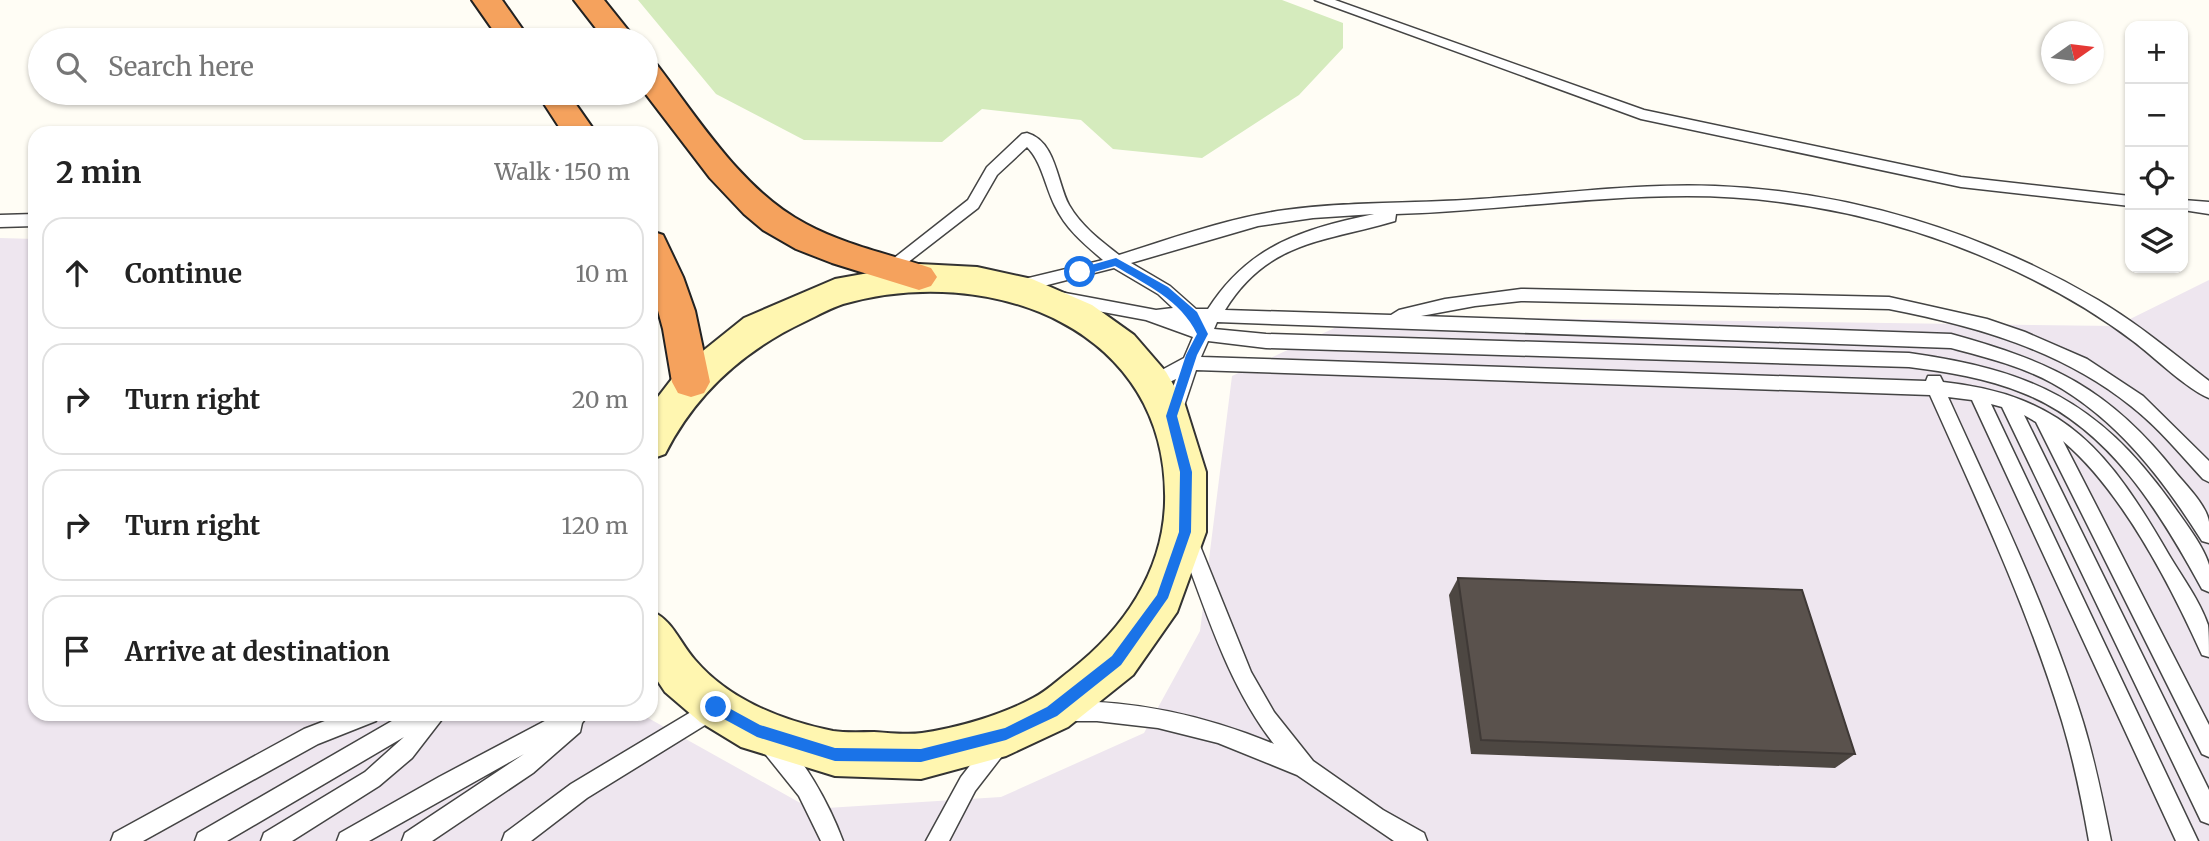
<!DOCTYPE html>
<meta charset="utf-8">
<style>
body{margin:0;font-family:Merriweather,serif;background:#f2f2f2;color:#222}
.controls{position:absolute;right:21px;top:21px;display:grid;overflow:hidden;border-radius:14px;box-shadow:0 2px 5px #0004}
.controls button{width:63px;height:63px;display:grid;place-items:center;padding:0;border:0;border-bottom:2px solid #e0e0e0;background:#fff;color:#222;font:35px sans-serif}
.compass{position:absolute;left:2041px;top:21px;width:63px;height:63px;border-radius:50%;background:#fff;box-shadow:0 2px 5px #0004;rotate:76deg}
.stop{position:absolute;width:21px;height:21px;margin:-16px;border:5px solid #1a73e8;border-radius:50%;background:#fff}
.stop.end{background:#1a73e8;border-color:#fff;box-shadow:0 2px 7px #0008}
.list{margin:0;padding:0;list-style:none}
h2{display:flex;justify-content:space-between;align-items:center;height:91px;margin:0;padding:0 28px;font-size:30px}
h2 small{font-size:23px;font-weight:400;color:#767676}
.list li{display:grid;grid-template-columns:46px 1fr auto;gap:21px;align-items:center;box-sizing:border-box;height:112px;margin:0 14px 14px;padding:0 14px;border:2px solid #e0e0e0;border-radius:21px}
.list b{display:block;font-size:26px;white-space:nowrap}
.list em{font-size:23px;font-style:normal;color:#767676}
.icon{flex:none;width:38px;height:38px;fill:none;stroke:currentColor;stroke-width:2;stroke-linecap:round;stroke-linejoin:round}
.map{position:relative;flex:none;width:2209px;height:841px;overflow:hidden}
.search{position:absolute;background:#fff;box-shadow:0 2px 5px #0004;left:28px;top:28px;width:630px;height:77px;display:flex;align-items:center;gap:18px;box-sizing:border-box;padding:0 24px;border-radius:38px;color:#767676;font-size:26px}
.panel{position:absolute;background:#fff;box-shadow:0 2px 5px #0004;left:28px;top:126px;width:630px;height:595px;border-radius:21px}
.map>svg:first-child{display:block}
</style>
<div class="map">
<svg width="2209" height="841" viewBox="0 0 2209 841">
<rect width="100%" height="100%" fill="#fffdf5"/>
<!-- industrial -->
<path fill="#eee6ef" d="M0,238l35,1v475h606l170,95 190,-12 143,-64 56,-102 32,-255 128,-60 756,10 93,-46v561h-2209z"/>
<!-- green -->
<path fill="#d5ebbd" d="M638,0h644l61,23v25l-44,47 -97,63 -89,-9 -32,-29 -99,-11 -40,33 -138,-2 -88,-46z"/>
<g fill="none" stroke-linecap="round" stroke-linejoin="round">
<!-- lane casing -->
<g stroke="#444" stroke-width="3">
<path id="lane" d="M1315,0h20l309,110 317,67 169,19v10l-169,-19 -320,-68z
M1027,133c29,8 30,50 42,72 12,21 31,35 50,50 54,-17 109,-37 166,-45 65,-9 130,-6 195,-11 78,-5 157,-16 235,-13 134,5 267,46 383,114 39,23 75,53 111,81v17c-20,-7 -57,-43 -76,-57 -41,-31 -86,-56 -133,-77 -97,-44 -206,-68 -313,-68 -97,0 -194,15 -291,18l-1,7c-70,21 -127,19 -170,89l166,5 8,-5 46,-11 76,-10 368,8 98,22 38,13 62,27 56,37 66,65v21l-6,-3c-23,-25 -45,-52 -72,-73 -70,-56 -155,-80 -242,-97l-368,-8 -46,5 -54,10 530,18c101,28 158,54 225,139 10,12 31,33 33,49 0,6 0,14 0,21l-7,-2c-39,-62 -85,-122 -150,-158 -31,-17 -67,-26 -101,-35l-734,-26 -3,7 52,5 643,19c121,17 188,47 261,148 11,16 34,45 39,64 0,7 0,19 0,27l-7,-3c-42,-77 -93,-162 -179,-196 -37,-15 -75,-21 -114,-26l-643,-19 -58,-7 -7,16 725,24 2,-5h12l3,6c123,13 167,71 226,173 13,22 31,46 39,70 1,9 1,22 1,32l-7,-2c-32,-71 -80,-164 -139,-214l146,284v32l-7,-3 -166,-332 -12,-7 185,375v34l-8,-3 -199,-414 -11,-3 207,437h-22l-204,-441 -24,-3c48,106 100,212 135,325 12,39 20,79 28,119h-22c-7,-40 -15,-80 -27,-120 -34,-112 -84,-219 -132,-326l-734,-25 -15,45 -3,5h-12l-3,-5 13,-36 -23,11 -6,-2 -3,-5 3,-5 37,-20 9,-21 -47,-17 -86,-16 -8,-6 8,-6 96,18 17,-2 -15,-14 -44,-26 -98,25 -8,-6 8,-6 87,-21c-19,-16 -37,-31 -48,-54 -10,-20 -13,-44 -28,-59l-30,28 -19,33 -89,69 -6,2 -8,-6 93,-73 19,-33 35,-33zM1374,214c-71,15 -125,31 -166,95h-12l-26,-23 -39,-23 127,-37 55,-8z
M2183,200l26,2v12l-26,-4z
M35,214v12l-35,1v-12z
M1187,529l7,2 57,141 23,40 39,49 70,49 41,23 3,8h-33l-97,-66 -79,-32 -60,-15 -61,-7h-31l-7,-3 -3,-7 3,-7 7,-3c73,0 140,15 208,43 -47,-60 -69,-137 -96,-207l2,-6z
M716,697l7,3 3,7 -3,7 -136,84 -56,43h-29l3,-8 66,-49z
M343,714h36l-3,7 -58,23 -175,97h-32l3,-8 190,-104z
M404,714h42l-34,44 -33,28 -87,55h-31l3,-8 101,-61 39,-35 -177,104h-32l3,-8z
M558,714h31l-7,9 -2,9 -47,41 -101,68h-30l3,-8 119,-79 -155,87h-32l3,-8 99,-56z
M769,733c31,12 63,78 74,108h-22l-22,-45 -37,-46 -3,-7 3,-7z
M999,734l7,3 3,7 -3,7 -31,40 -26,50h-23l35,-64 31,-40z"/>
</g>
<!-- secondary casing -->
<g stroke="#333" stroke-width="4">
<path id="secondary" d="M919,264l58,3 55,12 60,26 42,30 32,37 19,33 21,67v60l-29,80 -44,63 -65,52 -62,29 -85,23 -86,-3 -94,-29 -41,-25 -35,-30 -14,-21v-60c22,9 28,31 44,49 34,40 88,61 138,71 13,2 28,1 41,1 16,1 33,3 48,1 35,-5 80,-18 111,-35 14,-7 26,-19 38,-28 53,-41 92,-99 94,-167 5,-175 -175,-241 -322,-199 -12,4 -25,11 -37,17 -62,29 -110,72 -141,133l-14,5v-53l27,-35 66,-53 91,-39z"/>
</g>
<!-- highway casing -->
<g stroke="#222" stroke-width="4">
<path id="highway" d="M472,0h30l28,40h-30z
M574,0h30l32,40h-31z
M646,62l11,3c43,56 85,125 149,159 39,21 83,30 125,44l6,9 -6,9 -12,4 -87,-27 -36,-14 -33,-19 -19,-16 -34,-36 -65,-85z
M537,93h31l28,40h-33z
M651,231l12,4 20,42 12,34 15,71 -6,11 -13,4 -13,-4 -6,-11 -9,-53 -12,-44z"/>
</g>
<!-- lane -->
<use href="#lane" fill="#fff" fill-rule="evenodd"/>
<!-- secondary -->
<use href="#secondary" fill="#fff6b0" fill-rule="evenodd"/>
<!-- highway -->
<use href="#highway" fill="#f5a25d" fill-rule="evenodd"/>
</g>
<!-- wall -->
<path fill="#4d4742" d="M1458,578l397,176 -20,14 -364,-14 -22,-159z"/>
<!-- building -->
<path fill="#5a524d" stroke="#3f3936" stroke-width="2" d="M1458,578l344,12 53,164 -374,-14z"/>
<!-- route -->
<path fill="#1a73e8" d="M1116,258l52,29 29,25 11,22 -11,21 -20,61 15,56 -1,60 -23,66 -47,67 -64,51 -51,24 -85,22 -86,-1 -78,-24 -46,-25 -2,-5 7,-6 44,24 75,23 86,1 84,-21 42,-21 65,-51 45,-61 22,-63 1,-60 -14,-56 20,-61 11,-21c-16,-34 -52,-50 -82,-68l-35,10 -5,-4 2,-3z"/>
</svg>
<div class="controls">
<button>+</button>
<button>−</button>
<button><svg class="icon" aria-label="locate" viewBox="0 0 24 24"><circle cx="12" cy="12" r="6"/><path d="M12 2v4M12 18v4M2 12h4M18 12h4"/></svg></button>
<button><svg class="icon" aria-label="layers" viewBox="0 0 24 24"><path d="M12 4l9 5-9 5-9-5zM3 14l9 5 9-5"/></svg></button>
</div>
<svg class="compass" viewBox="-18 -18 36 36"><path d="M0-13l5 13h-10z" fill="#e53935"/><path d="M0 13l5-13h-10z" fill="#767676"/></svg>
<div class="stop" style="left:1080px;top:272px"></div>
<div class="stop end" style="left:716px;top:707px"></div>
<div class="search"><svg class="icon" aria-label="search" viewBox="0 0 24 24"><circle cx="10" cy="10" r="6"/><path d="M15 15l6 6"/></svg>Search here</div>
<section class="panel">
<h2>2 min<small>Walk · 150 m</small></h2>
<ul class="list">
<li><svg class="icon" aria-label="ahead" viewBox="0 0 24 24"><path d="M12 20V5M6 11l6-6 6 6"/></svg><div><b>Continue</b></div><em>10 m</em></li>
<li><svg class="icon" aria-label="right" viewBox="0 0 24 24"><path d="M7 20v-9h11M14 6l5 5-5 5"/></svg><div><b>Turn right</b></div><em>20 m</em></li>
<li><svg class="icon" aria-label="right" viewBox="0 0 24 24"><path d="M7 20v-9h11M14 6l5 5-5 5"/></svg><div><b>Turn right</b></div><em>120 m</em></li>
<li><svg class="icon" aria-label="arrive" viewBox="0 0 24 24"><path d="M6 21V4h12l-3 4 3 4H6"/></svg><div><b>Arrive at destination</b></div></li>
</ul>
</section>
</div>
